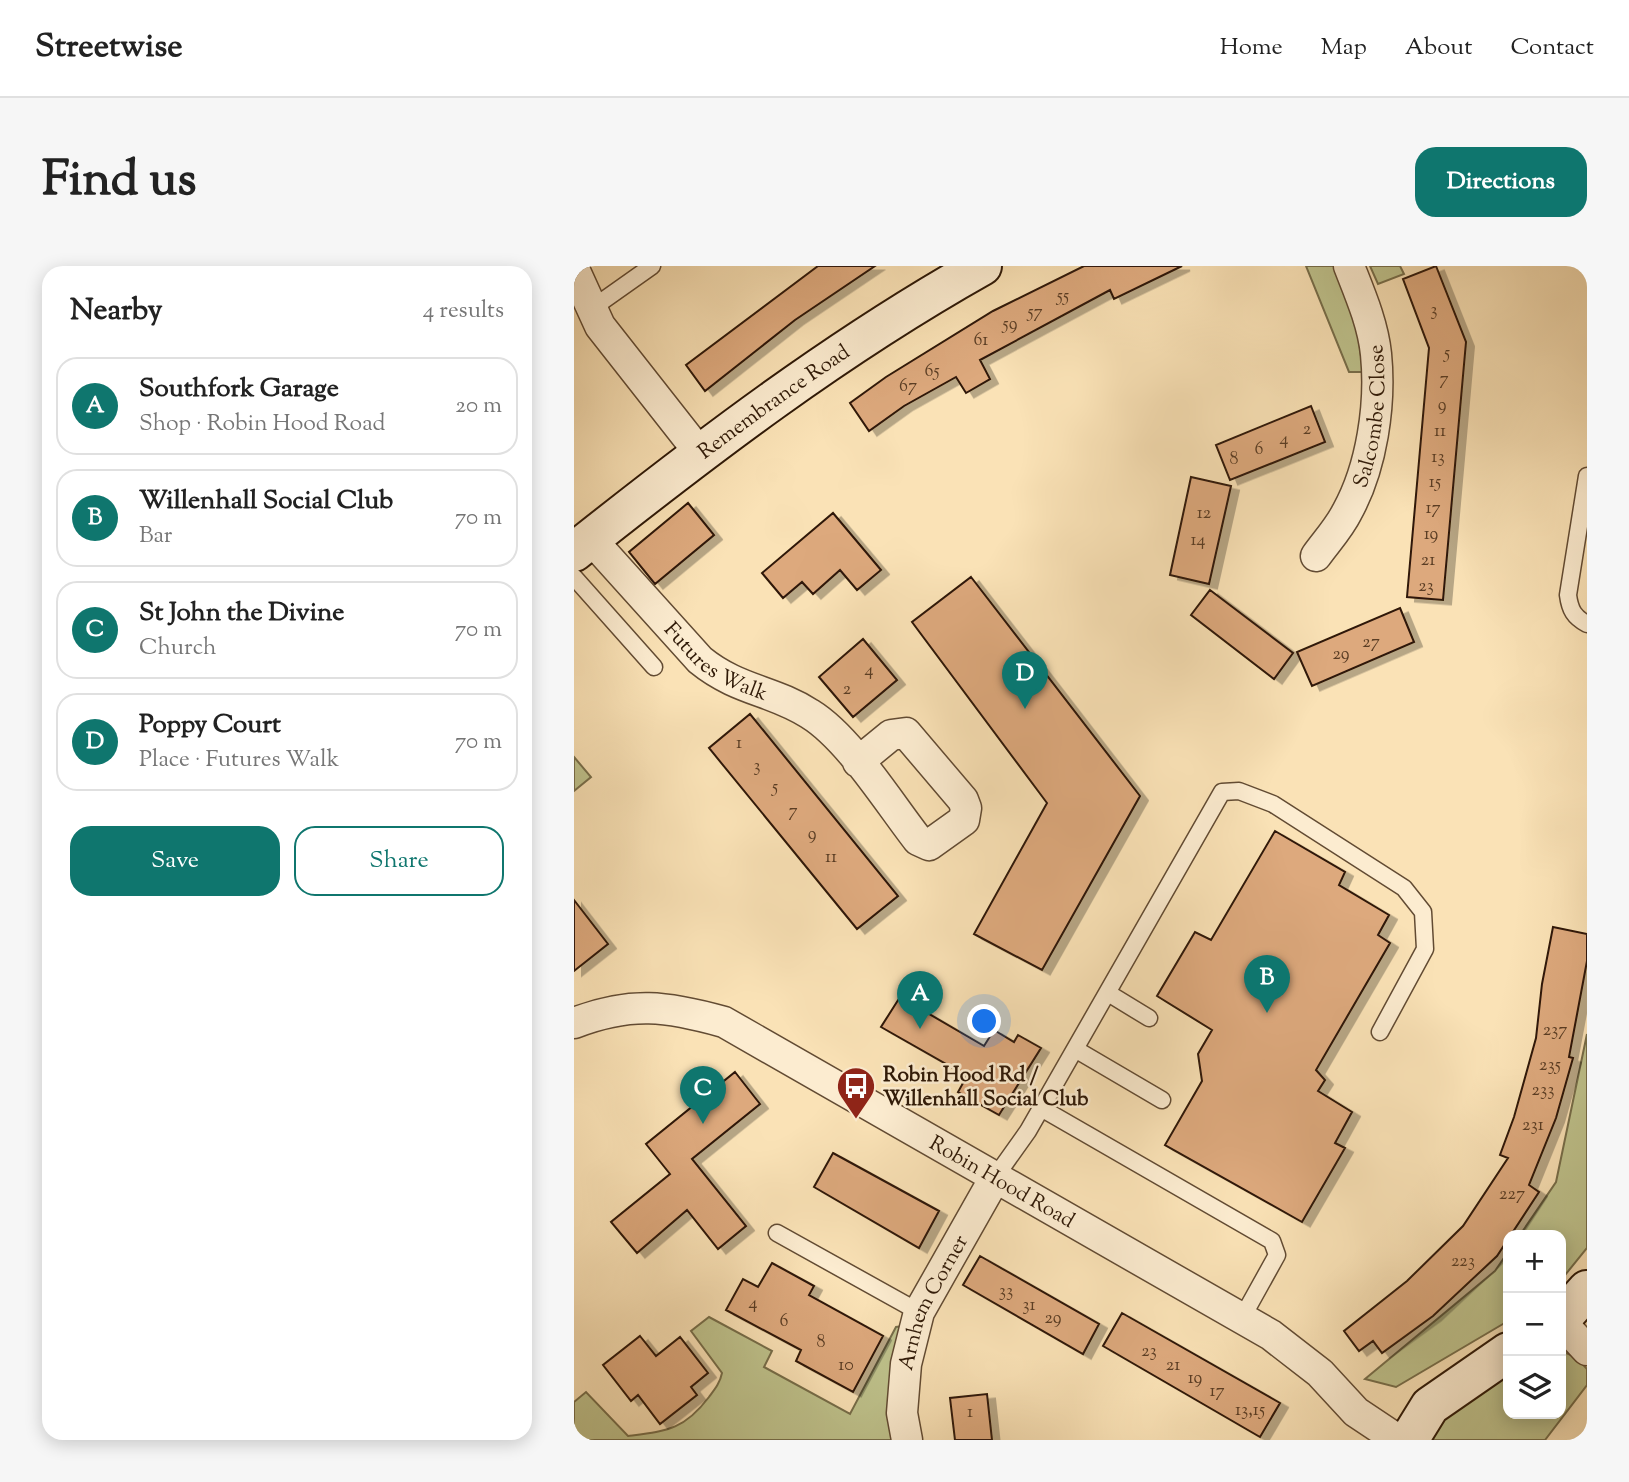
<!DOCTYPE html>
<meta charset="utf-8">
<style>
body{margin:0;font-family:"Sorts Mill Goudy",serif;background:#f6f6f6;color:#222}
.controls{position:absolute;right:21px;bottom:21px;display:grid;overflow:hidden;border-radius:14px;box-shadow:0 4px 18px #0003}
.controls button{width:63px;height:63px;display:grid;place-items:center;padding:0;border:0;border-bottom:2px solid #e0e0e0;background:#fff;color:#222;font:35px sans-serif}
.you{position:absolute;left:411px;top:756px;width:24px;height:24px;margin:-18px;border:5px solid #fff;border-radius:50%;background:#1a73e8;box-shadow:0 0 0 10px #1a73e833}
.badge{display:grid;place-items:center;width:46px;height:46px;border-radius:50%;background:#0f766e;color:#fff;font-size:23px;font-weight:700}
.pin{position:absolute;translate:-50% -58px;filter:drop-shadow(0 2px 4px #0008)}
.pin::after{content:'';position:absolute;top:37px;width:24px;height:21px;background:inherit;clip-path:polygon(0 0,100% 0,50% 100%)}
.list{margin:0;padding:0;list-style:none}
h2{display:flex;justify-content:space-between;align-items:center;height:91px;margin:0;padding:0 28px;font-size:30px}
h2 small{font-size:23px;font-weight:400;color:#767676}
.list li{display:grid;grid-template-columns:46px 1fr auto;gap:21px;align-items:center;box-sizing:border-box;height:98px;margin:0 14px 14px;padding:0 14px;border:2px solid #e0e0e0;border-radius:21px}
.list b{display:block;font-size:26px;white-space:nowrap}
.list p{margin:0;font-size:23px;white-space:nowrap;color:#767676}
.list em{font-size:23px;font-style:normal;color:#767676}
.actions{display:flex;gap:14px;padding:21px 28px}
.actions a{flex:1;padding:16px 0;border:2px solid #0f766e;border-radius:21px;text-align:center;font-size:24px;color:#0f766e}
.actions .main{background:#0f766e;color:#fff}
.icon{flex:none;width:38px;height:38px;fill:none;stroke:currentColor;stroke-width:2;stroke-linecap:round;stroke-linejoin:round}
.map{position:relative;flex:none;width:1013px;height:1174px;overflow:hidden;border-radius:21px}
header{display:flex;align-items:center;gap:42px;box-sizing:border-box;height:98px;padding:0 35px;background:#fff;border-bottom:2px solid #e0e0e0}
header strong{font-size:33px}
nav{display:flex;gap:38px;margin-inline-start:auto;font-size:24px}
.intro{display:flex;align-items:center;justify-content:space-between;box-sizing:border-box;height:168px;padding:0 42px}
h1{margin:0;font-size:49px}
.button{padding:18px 32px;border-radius:21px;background:#0f766e;color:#fff;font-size:24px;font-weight:700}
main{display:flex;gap:42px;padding:0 42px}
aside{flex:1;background:#fff;border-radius:21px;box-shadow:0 4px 18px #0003}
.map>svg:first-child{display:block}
</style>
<header>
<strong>Streetwise</strong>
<nav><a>Home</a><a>Map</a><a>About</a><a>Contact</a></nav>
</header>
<div class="intro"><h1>Find us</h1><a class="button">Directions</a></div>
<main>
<aside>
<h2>Nearby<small>4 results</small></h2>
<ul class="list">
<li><span class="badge">A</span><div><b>Southfork Garage</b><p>Shop · Robin Hood Road</p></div><em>20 m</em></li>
<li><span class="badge">B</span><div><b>Willenhall Social Club</b><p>Bar</p></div><em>70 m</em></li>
<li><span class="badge">C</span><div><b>St John the Divine</b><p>Church</p></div><em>70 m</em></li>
<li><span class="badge">D</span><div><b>Poppy Court</b><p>Place · Futures Walk</p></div><em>70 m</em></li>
</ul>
<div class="actions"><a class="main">Save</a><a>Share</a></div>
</aside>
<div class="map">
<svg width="1013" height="1174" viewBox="0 0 1013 1174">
<defs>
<filter id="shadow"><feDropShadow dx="8" dy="4.5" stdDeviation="0" flood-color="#0004"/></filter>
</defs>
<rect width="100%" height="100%" fill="#fae2b6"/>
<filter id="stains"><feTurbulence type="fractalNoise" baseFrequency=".00286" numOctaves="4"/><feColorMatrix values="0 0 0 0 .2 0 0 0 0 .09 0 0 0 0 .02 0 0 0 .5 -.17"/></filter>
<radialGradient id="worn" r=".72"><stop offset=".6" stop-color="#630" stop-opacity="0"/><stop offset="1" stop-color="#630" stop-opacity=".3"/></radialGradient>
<!-- green -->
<path fill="#bfc38d" stroke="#776e4a" stroke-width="2" d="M732,0h29l21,52 7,54h-14z
M796,0h30l4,8 -26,10z
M0,491l17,20 -17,14z
M1013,768v214l-26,32v-45h-41l36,-53z
M934,986v69l-112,66 -31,-8 130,-108z
M135,1051l63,34 -8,16 86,47 46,-87 8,-1 -8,114h-322v-38l12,-10 42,44c39,-5 56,-6 81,-39 6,-8 11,-14 13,-24l-31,-42z
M987,1085l15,6 11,12v16l-42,55h-115l6,-15 72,-55v44h53z"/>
<!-- building -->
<path fill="#dda97d" stroke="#2f1907" stroke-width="2" filter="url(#shadow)" d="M244,0h57l-80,54 -90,71 -19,-26z
M510,0h98l-68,33 -4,-9 -130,70 10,19 -24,14 -10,-16 -52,29 -35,25 -19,-28 36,-26 107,-66z
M862,0l30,76 -23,258 -36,-3 22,-249 -26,-69z
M737,140l14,36 -95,38 -14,-35z
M617,211l40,9 -22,98 -39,-9z
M114,237l26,32 -59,49 -26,-32z
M259,247l48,57 -24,20 -17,-20 -27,24 -11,-12 -19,16 -21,-25z
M397,311l169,219 -98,174 -68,-36 73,-131 -135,-181z
M636,324l83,63 -19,26 -83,-64z
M826,342l14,34 -102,44 -15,-34z
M289,373l34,41 -44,37 -34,-40z
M176,448l148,182 -41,33 -148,-181z
M701,565l70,41 -6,13 50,30 -11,20 12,8 -74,127 9,10 -7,11 34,21 -17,31 10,5 -43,74 -137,-77 37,-64 -4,-27 14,-24 -55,-34 38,-64 16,8z
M0,634l34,44 -34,27z
M979,661l34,7v27l-18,96 4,1 -17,60 -27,67 10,7 -42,64 -64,60 -51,37 -9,-12 -14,10 -15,-20 63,-50 56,-55 45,-68 -8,-3 14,-38 22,-79 6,-54z
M326,731l84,49 10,-16 20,12 4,-7 23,13 -42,67 -41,-23 9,-16 -86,-49z
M161,806l25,32 -68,55 54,67 -28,23 -31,-39 -50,43 -26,-31 59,-48 -24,-30z
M259,887l106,58 -20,37 -105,-61z
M406,990l119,68 -16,30 -120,-69z
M198,997l42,23 -5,9 74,41 -30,56 -57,-31 5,-11 -75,-40 17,-31 15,8z
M548,1047l158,90 -20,34 -157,-91z
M66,1070l16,20 24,-19 28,36 -17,14 6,8 -37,29 -22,-29 -7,6 -28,-36z
M413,1128l5,46h-37l-5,-42z"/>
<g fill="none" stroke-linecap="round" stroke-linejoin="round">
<!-- lane casing -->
<g stroke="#624b33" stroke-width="19">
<path id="lane" d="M20,41l58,-41
M1013,210l-19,119c2,15 6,22 19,29
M0,311l80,90
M534,727l41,25
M501,783l87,51
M467,842l231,133 5,14 -35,63
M422,910l32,-45 194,-339 17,-1 34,13 131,84 19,24 2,37 -45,83
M203,967l142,79"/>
</g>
<!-- street casing -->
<g stroke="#624b33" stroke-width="33">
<g id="street">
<path d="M0,3l26,57 99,126"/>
<path id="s1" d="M17,273l109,121c38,31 73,30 110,54 39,24 79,89 108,126l11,5 35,-25 2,-12 -3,-8 -57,-67 -15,2 -33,27"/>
<path id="s2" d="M742,290c10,-14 23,-28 31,-44 25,-45 34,-108 29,-158 -3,-30 -16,-60 -27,-88"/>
<path id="s3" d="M0,757c57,-22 93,-17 150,-1l547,313 49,38 36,39 42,28"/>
<path d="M987,1056l26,28"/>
<path id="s4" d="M333,1174l-5,-27 4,-49 13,-52 77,-136"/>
</g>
</g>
<!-- secondary casing -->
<g stroke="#2f1907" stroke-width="42">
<g id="secondary">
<path id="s5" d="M0,286c131,-104 262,-204 408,-286"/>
<path d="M987,1053l26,-29"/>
<path d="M835,1174l21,-34 78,-54"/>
</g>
</g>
<!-- lane -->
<use href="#lane" stroke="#fcecd0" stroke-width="16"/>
<!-- street -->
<use href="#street" stroke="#fcecd0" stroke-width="30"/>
<!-- secondary -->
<use href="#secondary" stroke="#fcecd0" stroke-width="38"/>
</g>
<!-- icons -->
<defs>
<g id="bus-pin" transform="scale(2.0125)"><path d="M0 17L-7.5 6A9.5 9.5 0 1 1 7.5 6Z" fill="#8f2418" stroke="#fcecd0"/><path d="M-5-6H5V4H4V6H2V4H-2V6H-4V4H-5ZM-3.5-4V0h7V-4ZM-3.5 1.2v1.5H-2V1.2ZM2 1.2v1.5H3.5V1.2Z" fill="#fff"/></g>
</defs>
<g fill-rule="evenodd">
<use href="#bus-pin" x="282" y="820"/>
</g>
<g text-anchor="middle" stroke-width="5" stroke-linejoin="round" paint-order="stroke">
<!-- number labels -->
<g font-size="18" fill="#5a3d24">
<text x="489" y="35">55</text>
<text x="860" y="49">3</text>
<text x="461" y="51">57</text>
<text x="436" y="63">59</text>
<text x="407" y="79">61</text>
<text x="873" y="92">5</text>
<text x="358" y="110">65</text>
<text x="870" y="118">7</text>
<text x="334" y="125">67</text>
<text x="868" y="144">9</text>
<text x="733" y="168">2</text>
<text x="866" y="170">11</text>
<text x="710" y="178">4</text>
<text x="685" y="188">6</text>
<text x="864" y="196">13</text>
<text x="660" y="198">8</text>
<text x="861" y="221">15</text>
<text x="859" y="247">17</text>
<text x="630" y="252">12</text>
<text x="857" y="273">19</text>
<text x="624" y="279">14</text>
<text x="854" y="299">21</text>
<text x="852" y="325">23</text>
<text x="797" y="381">27</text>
<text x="767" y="393">29</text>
<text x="295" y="409">4</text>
<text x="273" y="428">2</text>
<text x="165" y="482">1</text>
<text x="183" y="505">3</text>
<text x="201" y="526">5</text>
<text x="219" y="550">7</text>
<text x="238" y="573">9</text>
<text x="257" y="596">11</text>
<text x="981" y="769">237</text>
<text x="976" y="804">235</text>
<text x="969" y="829">233</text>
<text x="959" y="864">231</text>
<text x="938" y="933">227</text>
<text x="889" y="1000">223</text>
<text x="432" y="1030">33</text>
<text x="179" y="1042">4</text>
<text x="455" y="1044">31</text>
<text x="479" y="1057">29</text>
<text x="210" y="1060">6</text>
<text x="247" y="1081">8</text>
<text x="575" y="1090">23</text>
<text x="272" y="1104">10</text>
<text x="599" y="1104">21</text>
<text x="621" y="1117">19</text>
<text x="643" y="1130">17</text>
<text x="676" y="1149">13,15</text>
<text x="396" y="1151">1</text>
</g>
<!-- street labels -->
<g font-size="21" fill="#2f1907" stroke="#fcecd0">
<text dy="7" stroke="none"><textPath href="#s5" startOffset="250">Remembrance Road</textPath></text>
<text dy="7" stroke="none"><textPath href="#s2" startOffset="154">Salcombe Close</textPath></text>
<text dy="7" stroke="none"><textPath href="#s1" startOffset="177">Futures Walk</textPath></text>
<text dy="7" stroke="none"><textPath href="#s3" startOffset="474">Robin Hood Road</textPath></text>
<text dy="7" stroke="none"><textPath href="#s4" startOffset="144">Arnhem Corner</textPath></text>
</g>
<!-- poi labels -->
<g font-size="21" font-weight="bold" fill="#2f1907" stroke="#fcecd0" text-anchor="start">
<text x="309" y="815">Robin Hood Rd /<tspan x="309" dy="24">Willenhall Social Club</tspan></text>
</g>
</g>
<rect width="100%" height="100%" filter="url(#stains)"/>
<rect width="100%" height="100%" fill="url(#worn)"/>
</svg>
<div class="controls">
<button>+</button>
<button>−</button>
<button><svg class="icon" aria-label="layers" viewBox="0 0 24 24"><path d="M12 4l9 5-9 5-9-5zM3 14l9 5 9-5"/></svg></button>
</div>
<div class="you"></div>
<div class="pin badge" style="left:346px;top:763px">A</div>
<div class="pin badge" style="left:693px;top:747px">B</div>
<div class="pin badge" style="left:129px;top:858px">C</div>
<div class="pin badge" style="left:451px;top:443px">D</div>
</div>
</main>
